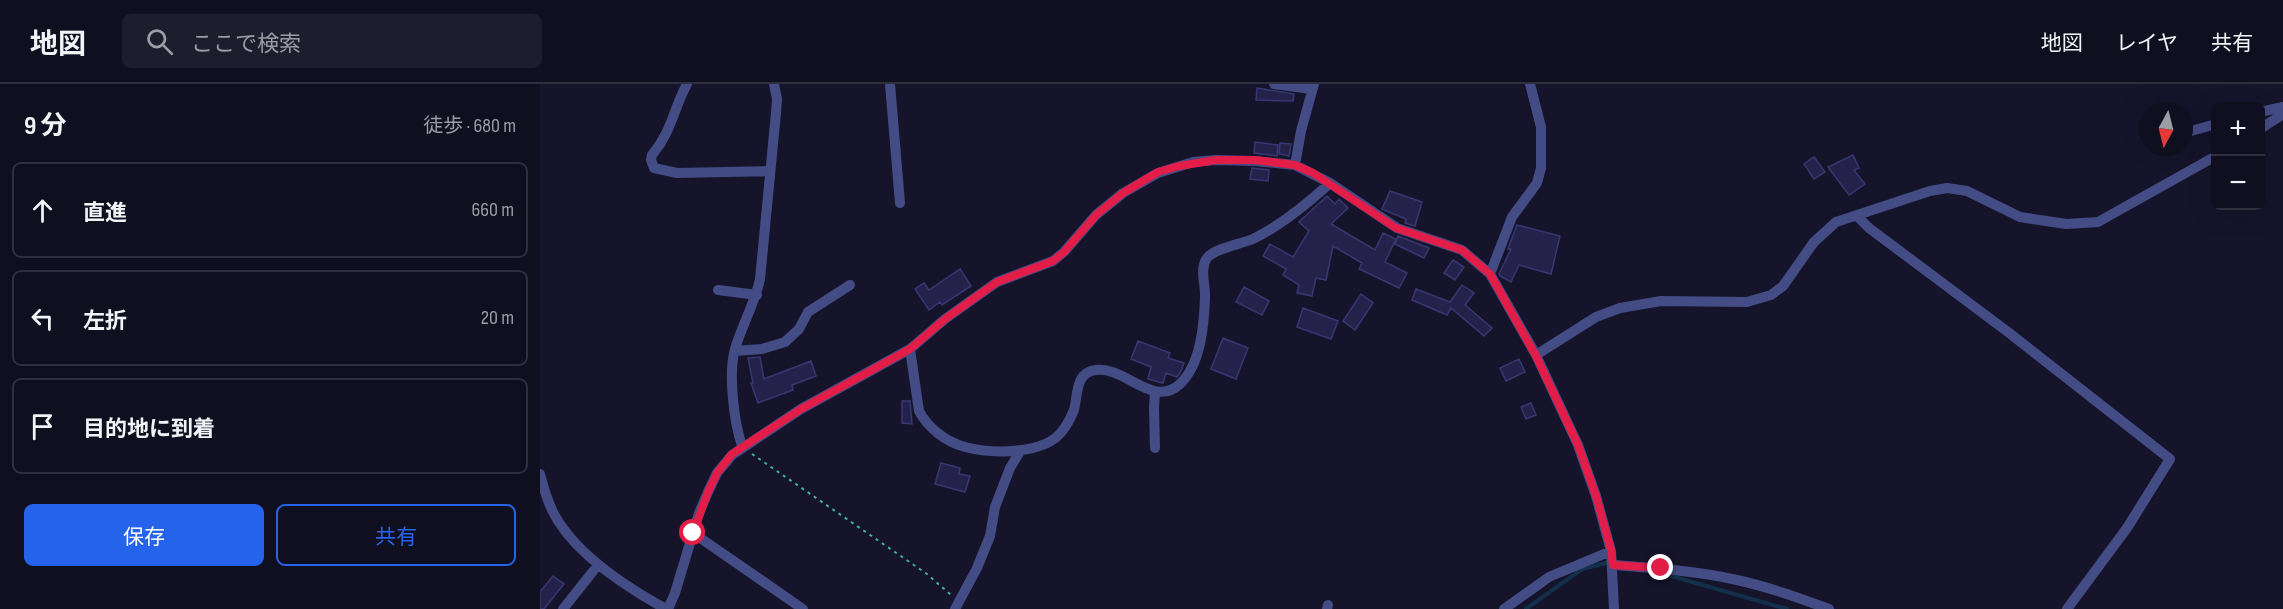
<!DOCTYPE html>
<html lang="ja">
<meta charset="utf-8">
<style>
body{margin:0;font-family:"Sofia Sans Condensed","Noto Sans JP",sans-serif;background:#1e1d2d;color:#f1f3f6}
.controls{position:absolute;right:18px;top:18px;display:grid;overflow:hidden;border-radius:9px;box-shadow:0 6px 24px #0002}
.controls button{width:54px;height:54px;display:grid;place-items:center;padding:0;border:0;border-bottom:2px solid #302f3e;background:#100f20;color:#f1f3f6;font:30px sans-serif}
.compass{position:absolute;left:1599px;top:18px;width:54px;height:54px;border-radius:50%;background:#100f20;box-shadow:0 6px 24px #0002;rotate:187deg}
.stop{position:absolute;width:18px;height:18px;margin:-14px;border:4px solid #e11d48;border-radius:50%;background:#fff}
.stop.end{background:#e11d48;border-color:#fff;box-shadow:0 2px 6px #0008}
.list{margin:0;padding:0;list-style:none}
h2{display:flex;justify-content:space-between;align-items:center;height:78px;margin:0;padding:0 24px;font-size:26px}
h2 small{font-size:20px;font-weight:400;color:#9c9ca5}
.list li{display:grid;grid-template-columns:39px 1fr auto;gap:18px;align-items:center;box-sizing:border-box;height:96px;margin:0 12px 12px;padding:0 12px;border:2px solid #302f3e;border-radius:9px}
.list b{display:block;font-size:22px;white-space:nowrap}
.list em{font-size:20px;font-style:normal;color:#9c9ca5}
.actions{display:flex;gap:12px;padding:18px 24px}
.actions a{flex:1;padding:14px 0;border:2px solid #2563eb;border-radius:9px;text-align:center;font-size:21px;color:#2563eb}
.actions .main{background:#2563eb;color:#fff}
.icon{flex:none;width:33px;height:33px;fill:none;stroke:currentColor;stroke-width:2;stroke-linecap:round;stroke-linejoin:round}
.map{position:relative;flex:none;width:1743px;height:525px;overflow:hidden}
header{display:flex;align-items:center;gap:36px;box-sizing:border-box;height:84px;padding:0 30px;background:#100f20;border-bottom:2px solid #302f3e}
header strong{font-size:28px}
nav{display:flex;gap:33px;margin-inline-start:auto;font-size:21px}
.search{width:420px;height:54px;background:#1e1d2d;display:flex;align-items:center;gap:15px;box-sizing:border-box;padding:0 21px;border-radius:9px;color:#9c9ca5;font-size:22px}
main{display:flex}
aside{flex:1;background:#100f20}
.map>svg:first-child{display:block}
</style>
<header>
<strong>地図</strong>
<div class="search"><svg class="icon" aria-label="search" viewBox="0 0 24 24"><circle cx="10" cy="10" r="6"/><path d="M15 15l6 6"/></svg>ここで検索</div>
<nav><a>地図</a><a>レイヤ</a><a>共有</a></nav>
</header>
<main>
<aside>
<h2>9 分<small>徒歩 · 680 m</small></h2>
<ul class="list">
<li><svg class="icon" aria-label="ahead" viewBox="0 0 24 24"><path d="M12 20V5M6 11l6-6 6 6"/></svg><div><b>直進</b></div><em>660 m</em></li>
<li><svg class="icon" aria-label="left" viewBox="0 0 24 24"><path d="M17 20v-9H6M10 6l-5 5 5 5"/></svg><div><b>左折</b></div><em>20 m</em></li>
<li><svg class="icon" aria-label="arrive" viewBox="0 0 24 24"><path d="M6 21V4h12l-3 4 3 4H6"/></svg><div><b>目的地に到着</b></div></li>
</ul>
<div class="actions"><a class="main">保存</a><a>共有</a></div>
</aside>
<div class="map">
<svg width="1743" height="525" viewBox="0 0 1743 525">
<rect width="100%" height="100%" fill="#15142b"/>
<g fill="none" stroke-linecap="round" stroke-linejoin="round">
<!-- stream -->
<path stroke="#13304a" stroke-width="4" d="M1124,490l123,35
M986,525l56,-40 28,-7"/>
</g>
<!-- building -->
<path fill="#24224a" stroke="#393773" stroke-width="1.5" d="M717,4l37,6 -1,7 -37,-1z
M715,58l23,3 -1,11 -23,-3z
M740,59l11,1 -2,12 -10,-2z
M1313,71l6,13 -5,2 11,14 -16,11 -21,-28z
M1274,73l11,15 -11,7 -10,-15z
M712,84l17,2 -1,11 -18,-2z
M850,107l32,11 -7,24 -10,-3 1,-4 -24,-10z
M787,112l8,8 4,-5 9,9 -17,16 44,26 8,-17 13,6 -11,23 22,11 -8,15 -40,-19 3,-6 -29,-17 -7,34 -10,-2 -4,18 -15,-3 2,-8 -16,-10 3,-6 -23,-13 7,-12 23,13 16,-26 -10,-9z
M977,141l43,11 -9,38 -32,-9 -8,17 -11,-6 -1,-2 12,-25h-3z
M858,152l31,12 -5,10 -29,-14z
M913,176l11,7 -9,13 -11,-7z
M420,185l11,17 -29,19 -2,-3 -11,8 -14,-21 9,-6 5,7z
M922,201l12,8 -9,12 27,23 -8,8 -33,-28 -4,7 -35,-15 4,-11 34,13z
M704,203l25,14 -7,14 -26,-13z
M821,210l12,9 -18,27 -12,-9z
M763,224l35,13 -7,18 -34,-12z
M683,254l25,10 -12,31 -25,-10z
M598,257l32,12 -2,5 16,5 -3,8 -4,6 -11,-4 -3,10 -15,-4 3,-12 -20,-8z
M220,273l4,22 47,-18 5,15 -24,9 1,5 -35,13 -7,-20h2l-5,-25z
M979,275l6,13 -19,9 -6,-13z
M362,317h8l2,23 -10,-1z
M991,319l5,12 -10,4 -5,-12z
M401,379l19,5 -1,6 11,2 -5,16 -30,-8z
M13,492l11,8 -20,25h-4v-17z"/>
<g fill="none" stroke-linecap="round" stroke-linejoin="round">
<!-- path -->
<path stroke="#3eb399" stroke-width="2" stroke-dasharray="3 4.5" stroke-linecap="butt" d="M212,370l175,120 24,21"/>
<!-- minor -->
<path stroke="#444c85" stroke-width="10" d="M147,0c-14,26 -15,47 -35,71l-1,5 3,8 23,5 93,-2
M350,0l10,119
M734,0l37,5
M1720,28l23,-5
M1720,45l23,-15
M1651,47l25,-7
M755,81l6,-34 13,-47
M1317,132l12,12 139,104 162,127 -43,69 -60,81
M950,190l22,-57 25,-34 4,-15v-41l-11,-43
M178,206l39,5
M370,265l9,62c9,17 27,31 46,36 27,7 81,8 98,-17 5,-6 8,-13 11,-20 4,-15 1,-38 22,-40 29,-4 57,39 84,14 21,-20 24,-59 25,-86 1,-12 -6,-29 2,-40 8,-10 34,-14 46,-19 29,-14 54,-35 77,-56
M195,267l27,-2 23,-7 14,-13 9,-17 42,-27
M996,271l60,-38 24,-9 41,-7 86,1 24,-7 12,-9 31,-44 22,-20 94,-31 17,-3 20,3 53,26 46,7 32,-2 118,-66
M202,362c-8,-24 -14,-72 -7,-97 7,-24 20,-46 25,-70l16,-166 1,-14 -3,-15
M615,364l-1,-40 1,-16
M0,390c3,12 7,25 12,36 20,42 74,77 114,99
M153,449l110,76
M1073,481c41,3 83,6 124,15 32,7 62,18 92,29
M23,525l35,-44
M128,525l7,-16 24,-80 9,-21 9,-19 15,-18 69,-46 109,-60 35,-30 52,-37 56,-21 11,-9 32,-37 27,-22 35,-20 35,-11 23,-2 39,1 40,4 35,18 67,45 65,22 28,24 46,81 42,90 18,51 15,55 3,58
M415,525l22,-41 13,-32 5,-29 15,-39 11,-18
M787,525l1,-4
M964,525l45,-32 62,-26"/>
</g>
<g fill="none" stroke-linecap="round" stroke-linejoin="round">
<!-- route -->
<path stroke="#e11d48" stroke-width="8" d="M153,449l15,-41 9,-19 15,-19 69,-45 109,-60 35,-30 52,-37 56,-21 11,-9 32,-37 27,-22 35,-21 21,-6 37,-6h39l40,5 18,8 83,55 66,22 28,24 46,82 42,89 18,51 15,54 2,15 48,3"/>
</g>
</svg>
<div class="controls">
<button>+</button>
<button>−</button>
</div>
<svg class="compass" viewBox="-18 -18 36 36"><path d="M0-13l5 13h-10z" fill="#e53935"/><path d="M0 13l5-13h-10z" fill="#9c9ca5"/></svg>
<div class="stop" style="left:153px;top:449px"></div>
<div class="stop end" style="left:1121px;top:484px"></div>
</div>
</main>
